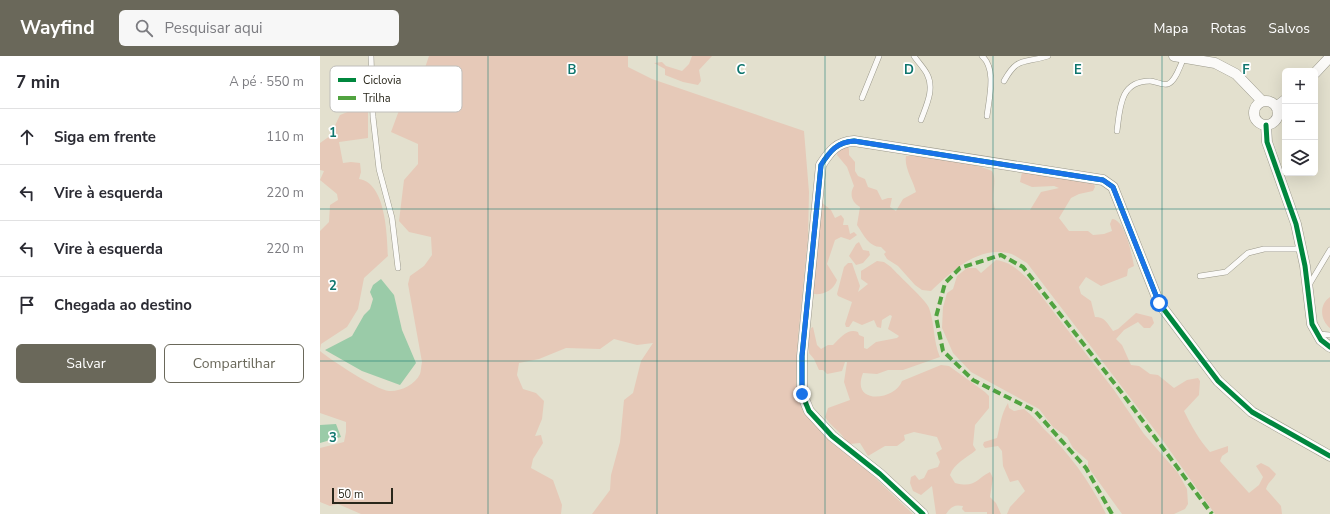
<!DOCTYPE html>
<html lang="pt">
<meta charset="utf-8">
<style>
body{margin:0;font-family:"Nunito Sans",sans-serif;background:#f7f7f7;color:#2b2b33}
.controls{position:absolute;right:12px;top:12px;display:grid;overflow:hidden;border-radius:6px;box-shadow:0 4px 16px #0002}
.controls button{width:36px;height:36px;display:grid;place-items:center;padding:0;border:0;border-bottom:1px solid #e1e1e2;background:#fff;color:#2b2b33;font:20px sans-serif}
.scale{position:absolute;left:12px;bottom:10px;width:61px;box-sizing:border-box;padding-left:4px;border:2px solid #29271b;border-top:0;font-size:11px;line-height:14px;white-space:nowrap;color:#29271b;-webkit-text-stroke:3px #fff;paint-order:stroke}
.stop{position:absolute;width:12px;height:12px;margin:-9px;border:3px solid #1a73e8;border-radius:50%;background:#fff}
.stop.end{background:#1a73e8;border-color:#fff;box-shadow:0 1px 4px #0008}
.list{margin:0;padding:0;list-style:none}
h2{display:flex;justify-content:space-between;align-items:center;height:52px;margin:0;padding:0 16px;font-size:17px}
h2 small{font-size:13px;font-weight:400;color:#7c7c81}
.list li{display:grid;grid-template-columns:26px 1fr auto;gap:12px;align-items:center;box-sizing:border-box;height:56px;padding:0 16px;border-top:1px solid #e1e1e2}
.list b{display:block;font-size:15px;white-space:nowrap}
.list em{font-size:13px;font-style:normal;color:#7c7c81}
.actions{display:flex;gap:8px;padding:12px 16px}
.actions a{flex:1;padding:9px 0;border:1px solid #6a685a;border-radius:6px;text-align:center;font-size:14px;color:#6a685a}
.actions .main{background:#6a685a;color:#fff}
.icon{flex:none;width:22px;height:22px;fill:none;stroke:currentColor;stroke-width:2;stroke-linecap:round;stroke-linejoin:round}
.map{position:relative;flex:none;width:1010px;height:458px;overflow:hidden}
header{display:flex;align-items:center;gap:24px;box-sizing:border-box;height:56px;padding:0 20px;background:#6a685a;color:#fff}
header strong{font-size:19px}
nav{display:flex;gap:22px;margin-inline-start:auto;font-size:14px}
.search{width:280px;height:36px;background:#f7f7f7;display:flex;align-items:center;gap:10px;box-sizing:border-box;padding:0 14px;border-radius:6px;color:#7c7c81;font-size:15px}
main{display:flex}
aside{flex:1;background:#fff}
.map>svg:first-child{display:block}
</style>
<header>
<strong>Wayfind</strong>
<div class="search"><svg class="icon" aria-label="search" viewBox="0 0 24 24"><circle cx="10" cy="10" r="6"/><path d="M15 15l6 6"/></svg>Pesquisar aqui</div>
<nav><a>Mapa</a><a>Rotas</a><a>Salvos</a></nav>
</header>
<main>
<aside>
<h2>7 min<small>A pé · 550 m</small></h2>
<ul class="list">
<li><svg class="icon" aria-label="ahead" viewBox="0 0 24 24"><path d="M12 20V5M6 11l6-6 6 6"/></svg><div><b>Siga em frente</b></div><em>110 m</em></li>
<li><svg class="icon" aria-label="left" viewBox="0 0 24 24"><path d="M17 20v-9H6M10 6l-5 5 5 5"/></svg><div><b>Vire à esquerda</b></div><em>220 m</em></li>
<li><svg class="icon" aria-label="left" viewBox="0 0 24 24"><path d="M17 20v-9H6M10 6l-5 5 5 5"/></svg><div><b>Vire à esquerda</b></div><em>220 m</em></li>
<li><svg class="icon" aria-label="arrive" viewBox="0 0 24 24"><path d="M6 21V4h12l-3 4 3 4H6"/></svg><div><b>Chegada ao destino</b></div></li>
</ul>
<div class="actions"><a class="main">Salvar</a><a>Compartilhar</a></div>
</aside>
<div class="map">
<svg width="1010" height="458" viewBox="0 0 1010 458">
<rect width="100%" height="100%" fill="#e3e0ce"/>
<!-- green -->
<path fill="#e6c9b8" d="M109,0h199v11l24,12 152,52 5,61 -1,46 -10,100 -2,47 9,29 27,29 36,28 45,43h-321l18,-24 1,-15 9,-33 4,-42 9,-7 8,-32 12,-18 -16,2 -23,-6 -14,10 -34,-1 -27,11 -20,4 -2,12 6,14 13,4 8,8 -2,18 -7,17 6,-1 2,8 -10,16 -2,9 22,12 9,25 -1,9h-200l-23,-10 -8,2 -10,-4v-54l24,-6 2,-10v-10l-26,-9v-62c11,9 56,39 69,40 10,1 26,-6 31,-17 1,-3 1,-8 2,-12l-14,-78 2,-8 14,-10 8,-11 -1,-18 -22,-5 -10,-11 5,-41 14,-16v-20l-27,-12 10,-27 15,-11z
M372,0h20l-13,14 2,11 -3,4 -15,-3 -18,-7v-6l-11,-6 8,-1 4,4 16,5 7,-7z
M40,51l8,3v28l-29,4 4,21 8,-1 9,1 1,9 -2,7c27,4 28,56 29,77l-24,22 -6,31 -11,18 -26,17 -1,6v-119l9,-9 1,-17 8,-5 -1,-6 -17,-14 4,-9 -4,-1v-27l10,-7 10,-21z
M527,90l2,3v6l6,7v9l3,5 7,3 3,8 9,3 5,10 6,-2h4l-2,9 6,4 7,-12 13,-7c-3,-12 -12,-24 -10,-36 21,-1 67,6 86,15 6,10 -2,24 3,38l35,1 11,-18 18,-4 -5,-2 -22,1 -12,-5 2,-10 71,10 2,5 -2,4 -14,3 -8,4 -12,20 10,13h19l5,4 11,-1 8,-3 -2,-7 2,-5c13,0 20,36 22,47l-6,3 -1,7 -26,10 -15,-9 -7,10 2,7 10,7 4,16c10,0 12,6 18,14l5,-2 18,-16 16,4 2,6 -4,5h-6l-6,-6 -14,8 -8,9 6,6 9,20 8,1 11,8 8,1 16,13 13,-8 11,-2 2,3 -1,14 -15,16c7,14 15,29 26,41l18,-6v6l-6,4 -2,5 29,32 10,-8 4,-8 -7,-11 5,-3 8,4 7,7c-3,6 -8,8 -10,15l15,17 1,8h-67l-54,-76 -134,-175c-6,-3 -13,-9 -19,-10 -33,-6 -56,19 -77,38l-9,-1 -7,-5 -17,-19 -11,-7 -3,-5 2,-2 -5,-5c-12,0 -18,-13 -24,-22l3,-18c-8,-4 -11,-13 -6,-21l-7,-19 -10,-12 1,-5z
M501,146l10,8 4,8 6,-3 3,4 -1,6h5l2,9 4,-2 3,3 -7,5 -9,-3 -6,3 -8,24 10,16c-3,10 -13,15 -23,14l-3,-7z
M539,186l4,8 6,1 1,4 -7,8 -7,2 -7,-9 7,-12z
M676,204c15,2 22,10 33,20l85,110 30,44 34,39 9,16 1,15 -3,5 -11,5h-52l-34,-47v-6l-15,-13 -6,-11 -14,-10 -14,-18 -68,-37 -18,-19 -11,-25 1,-21 4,-14 6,-4 4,-13 10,-8h9l5,5z
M557,205l7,1 7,5c7,8 36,34 38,41 6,16 4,33 11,49l-37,13h-15l-11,4 -14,-1c-13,33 33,27 39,8l39,-16 8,1 36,26 4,4v12l-14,17 -2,20 3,5c-9,8 -22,13 -26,25l5,8c20,5 20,-3 35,-11l3,6 -3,19 6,6 5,11h-14v-2h-22l-3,-3 1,-3c-9,-2 -12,1 -17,8h-10l-4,-28 -11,9 -8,-4 -3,-8 1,-6 4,-2 4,5 5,-2 4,-8 10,-3 2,-5 -4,-9 6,-4 -5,-12 -23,-5 -10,3 1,5 -8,6h-12l-17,10 -8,-13 -10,1 -4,-2c-4,-10 -15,-15 -21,-25l3,-9 22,-8 -6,-18 3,-20h-2l-3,9 -15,3 -4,-4h-4l-5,-11 -5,-6 -1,-17 3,-8 2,-1 4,18 4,4 7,-4h5c7,-7 15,-17 25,-13l1,3 5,2v11l3,1 9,-7 21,-4 2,-2 -11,-7 4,-13 -2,-1 -8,5 -1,8 -4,-1 -3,-7 -12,5 -9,-4 -4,6h-3l-1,-3 7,-22 -14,-6 -1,-2 7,-27 4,-4h4l8,23 -2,6 10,-8 -7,-5v-8z
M1010,241v31c-10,-8 -11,-24 0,-31z
M688,347l1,5 5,3 10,-2c8,6 14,13 20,20 26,25 46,53 62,85h-99l3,-7 15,-16 -7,-11 -8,2 -7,-16 -1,-15 -4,-5 -13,2 -2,-3 1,-3 13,-4c3,-12 4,-24 11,-35z"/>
<!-- water -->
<path fill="#9acba8" d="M61,223l13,16 8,35 14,33 -16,22 -38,-14 -37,-21 27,-14 12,-21 6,-6 3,-10 -3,-7 3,-7z
M16,368l5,13 -21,6v-18z"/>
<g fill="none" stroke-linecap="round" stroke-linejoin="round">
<!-- lane casing -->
<g stroke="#9a988a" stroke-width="6">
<path id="lane" d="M51,0l2,61 6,52 13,49 6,50
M594,0c4,6 10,12 13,18 8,15 -1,32 -6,46
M662,0c15,13 7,42 5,60
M684,25c14,-25 19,-17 44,-25
M542,42l17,-42
M797,75c3,-24 3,-50 33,-50 6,0 12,5 18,3 8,-3 12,-19 16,-26
M880,220l26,-4 22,-19 16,-4h37
M989,229l21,-35
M998,278l12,1"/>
</g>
<!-- street casing -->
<g stroke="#9a988a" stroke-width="11">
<path id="street" d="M854,0l41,7 21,11 26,27
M995,17l15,-16
M934 57a12 12 0 1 1 24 0a12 12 0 1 1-24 0Z
M956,51l9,-7
M946,69l1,17 29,82 9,42 7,58 9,16 9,7
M603,458l-43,-40 -48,-38 -23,-25 -7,-17v-38l19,-191c9,-14 16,-23 33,-24l249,39 10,7 46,116 59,78 34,31 78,44"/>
</g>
<!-- lane -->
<use href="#lane" stroke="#fbfaf8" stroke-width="5"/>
<!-- street -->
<use href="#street" stroke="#fbfaf8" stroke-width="10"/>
<!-- quiet -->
<path stroke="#51a340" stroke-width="4" stroke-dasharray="8 4" stroke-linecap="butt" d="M792,458l-26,-46 -51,-57 -62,-31 -30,-29 -7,-34 9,-34 15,-15 41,-13 22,12 99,126 90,121"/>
<!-- cycleway casing -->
<g stroke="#fff" stroke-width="8">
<path id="cycleway" d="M946,69l1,17 29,82 9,42 7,58 9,16 9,7
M603,458l-43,-40 -48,-38 -23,-25 -7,-17v-38l19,-191c9,-14 16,-23 33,-24l249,39 10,7 46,116 59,78 34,31 78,44"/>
</g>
<!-- cycleway -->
<use href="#cycleway" stroke="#00873e" stroke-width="5"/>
</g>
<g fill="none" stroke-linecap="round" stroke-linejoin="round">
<!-- route -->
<path stroke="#1a73e8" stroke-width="5" d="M482,338v-38l19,-191c9,-14 16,-23 33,-24l249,39 10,7 46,116"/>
</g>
<!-- grid -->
<path fill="none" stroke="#0f766e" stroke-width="1" stroke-opacity="0.55" d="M168,0v458M337,0v458M505,0v458M673,0v458M842,0v458M0,153h1010M0,305h1010"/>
<!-- legend -->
<rect x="10" y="10" width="132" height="46" rx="6" fill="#fff" stroke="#bfbebb" stroke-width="1"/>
<rect x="18" y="22" width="18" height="4" fill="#00873e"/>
<rect x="18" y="40" width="18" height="4" fill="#51a340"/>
<g font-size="11" fill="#29271b">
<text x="43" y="28">Ciclovia</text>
<text x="43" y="46">Trilha</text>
</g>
<g font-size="13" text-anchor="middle" font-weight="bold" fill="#0f766e" stroke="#fff" stroke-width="3.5" stroke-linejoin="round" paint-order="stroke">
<text x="252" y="18">B</text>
<text x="421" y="18">C</text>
<text x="589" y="18">D</text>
<text x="758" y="18">E</text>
<text x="926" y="18">F</text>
<text x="13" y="81">1</text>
<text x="13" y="234">2</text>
<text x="13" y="386">3</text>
</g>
</svg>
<div class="controls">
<button>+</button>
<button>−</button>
<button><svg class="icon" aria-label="layers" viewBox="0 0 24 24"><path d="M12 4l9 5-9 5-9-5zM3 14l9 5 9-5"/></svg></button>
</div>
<div class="scale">50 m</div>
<div class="stop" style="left:839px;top:247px"></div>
<div class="stop end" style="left:482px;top:338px"></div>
</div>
</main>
